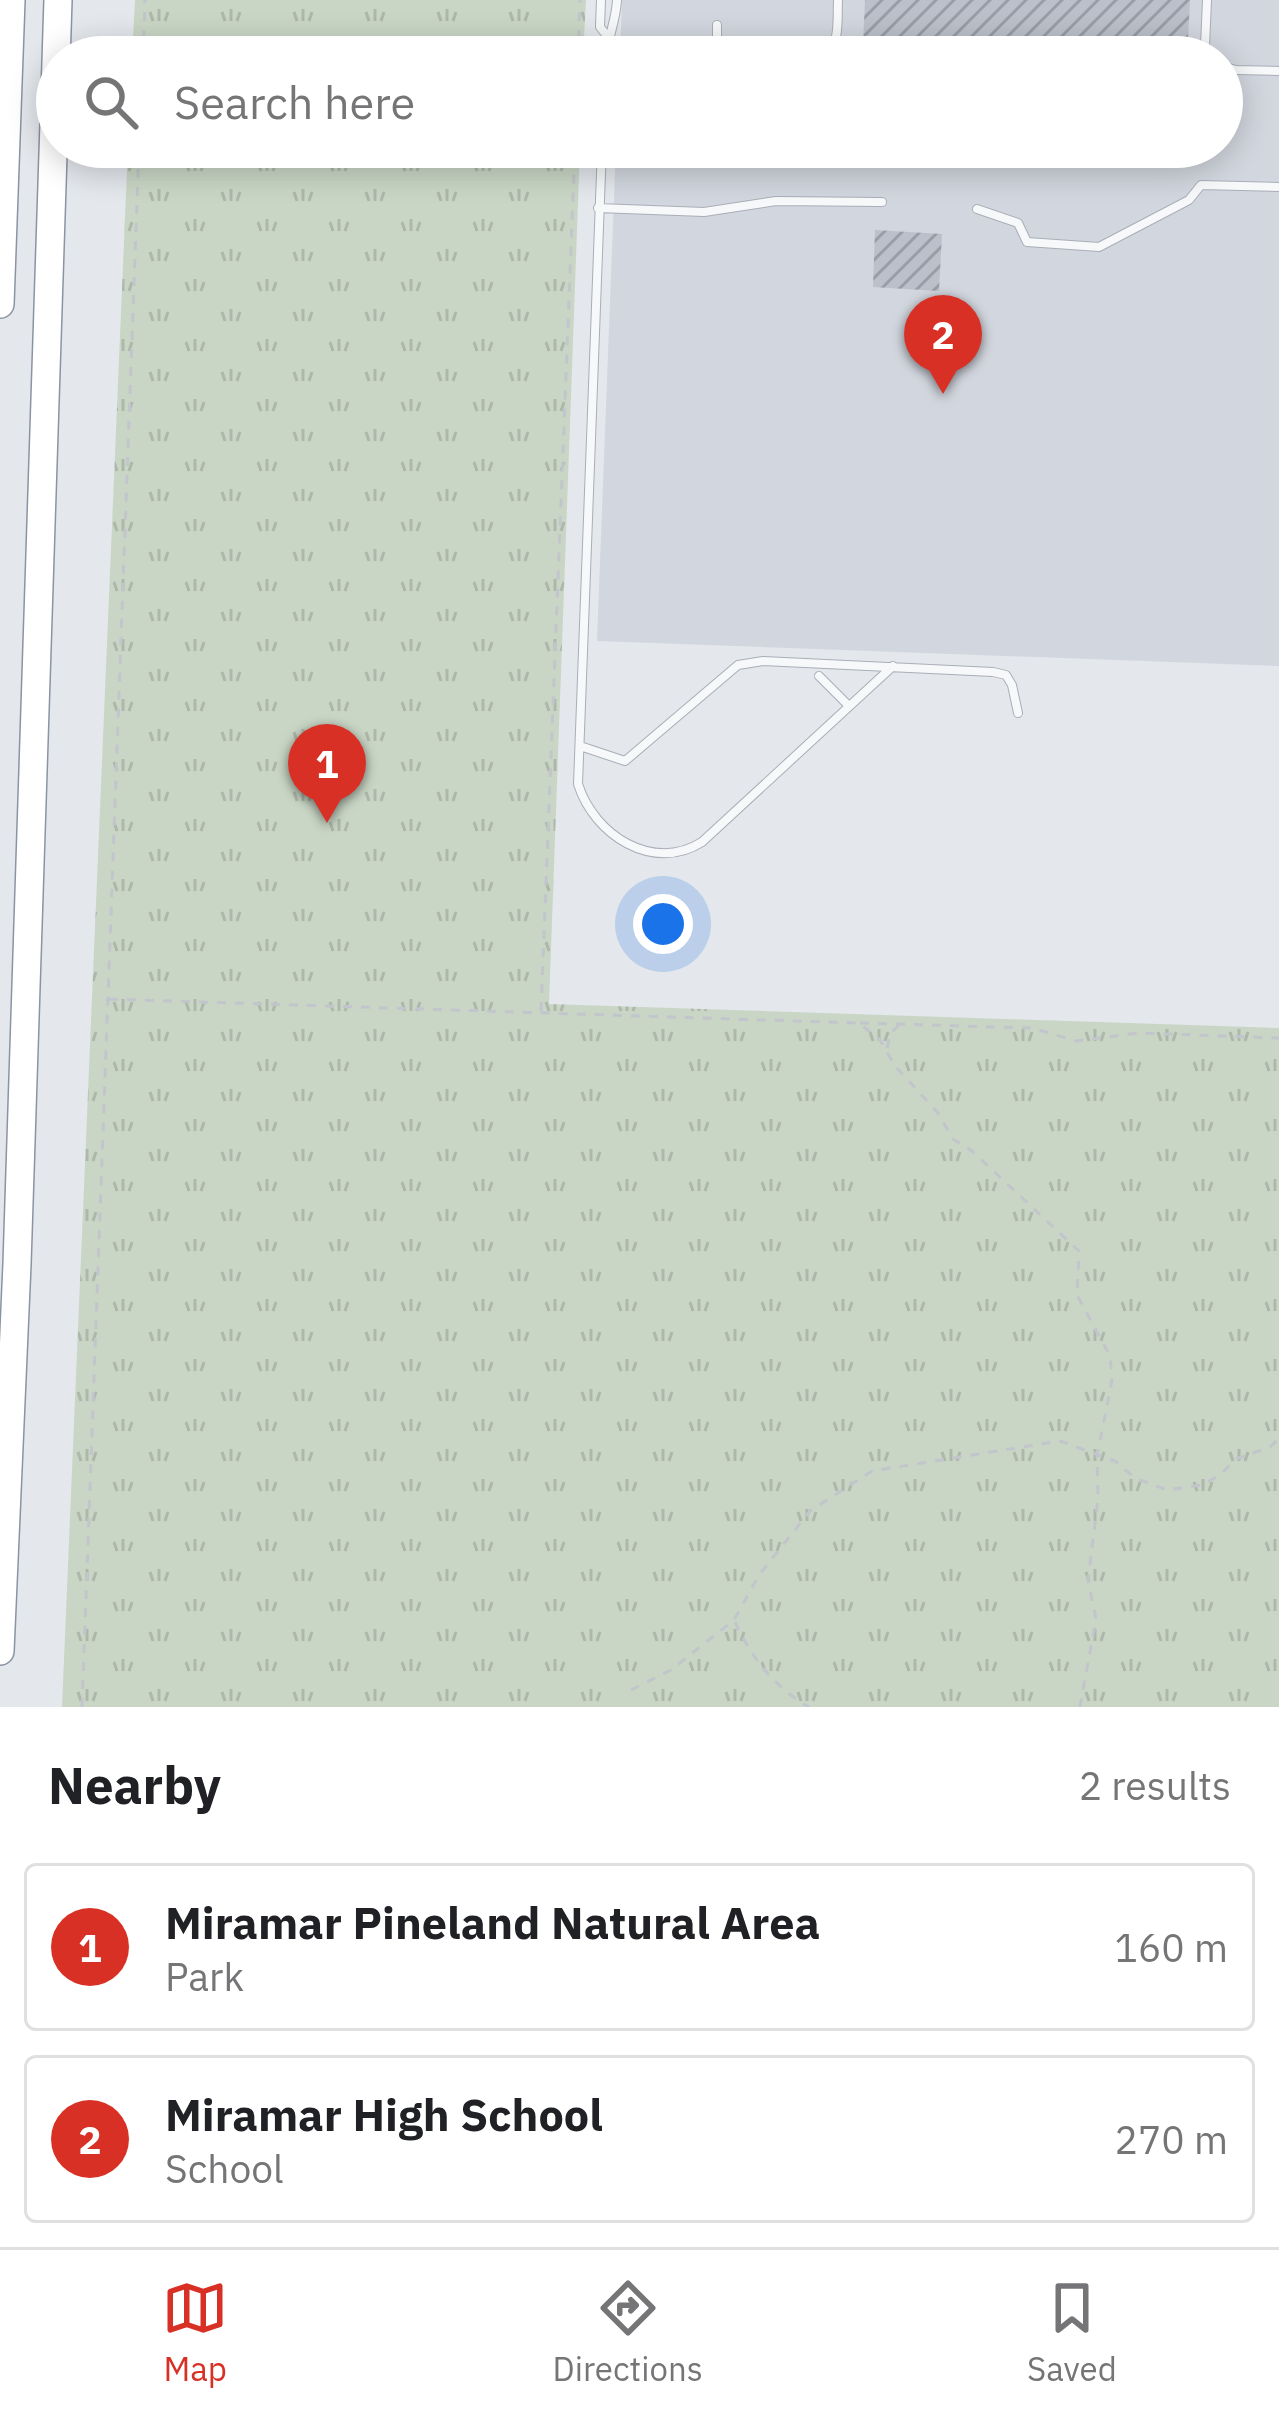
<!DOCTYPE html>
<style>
body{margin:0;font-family:"IBM Plex Sans",sans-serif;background:#f6f6f6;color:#202124}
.you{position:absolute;left:663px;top:924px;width:42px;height:42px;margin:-30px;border:9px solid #fff;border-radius:50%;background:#1a73e8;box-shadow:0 0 0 18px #1a73e833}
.badge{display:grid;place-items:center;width:78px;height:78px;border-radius:50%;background:#d93025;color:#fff;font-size:39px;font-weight:700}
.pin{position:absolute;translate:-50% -99px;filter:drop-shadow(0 3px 6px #0008)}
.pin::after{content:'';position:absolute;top:63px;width:42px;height:36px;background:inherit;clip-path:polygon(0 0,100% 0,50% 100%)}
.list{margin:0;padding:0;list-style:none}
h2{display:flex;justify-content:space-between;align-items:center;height:156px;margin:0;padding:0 48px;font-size:51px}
h2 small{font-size:39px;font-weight:400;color:#757577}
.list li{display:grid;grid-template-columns:78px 1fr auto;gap:36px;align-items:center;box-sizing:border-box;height:168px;margin:0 24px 24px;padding:0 24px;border:3px solid #e0e0e0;border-radius:12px}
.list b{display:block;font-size:45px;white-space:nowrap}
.list p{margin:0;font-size:39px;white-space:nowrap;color:#757577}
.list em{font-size:39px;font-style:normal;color:#757577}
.icon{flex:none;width:66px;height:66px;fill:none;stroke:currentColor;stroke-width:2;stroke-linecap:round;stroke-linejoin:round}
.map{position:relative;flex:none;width:1279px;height:1707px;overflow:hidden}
.search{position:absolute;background:#fff;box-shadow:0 6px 30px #0003;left:36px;right:36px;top:36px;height:132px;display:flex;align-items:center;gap:30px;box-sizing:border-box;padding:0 42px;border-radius:66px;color:#757577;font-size:45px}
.sheet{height:540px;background:#fff}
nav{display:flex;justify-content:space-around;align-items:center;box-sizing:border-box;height:168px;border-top:3px solid #e0e0e0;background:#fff;font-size:33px;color:#757577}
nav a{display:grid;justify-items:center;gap:6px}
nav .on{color:#d93025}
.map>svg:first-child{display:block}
</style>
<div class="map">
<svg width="1279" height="1707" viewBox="0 0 1279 1707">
<defs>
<pattern id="park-tufts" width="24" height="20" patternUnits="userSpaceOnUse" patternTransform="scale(3)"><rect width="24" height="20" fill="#c9d6c5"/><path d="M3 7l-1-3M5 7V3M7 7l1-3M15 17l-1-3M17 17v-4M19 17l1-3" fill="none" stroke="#adb8ab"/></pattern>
<pattern id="building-hatch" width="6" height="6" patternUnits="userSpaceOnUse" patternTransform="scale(3)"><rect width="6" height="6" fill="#bbc0ca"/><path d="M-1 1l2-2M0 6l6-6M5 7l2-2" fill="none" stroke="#989da6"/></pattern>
</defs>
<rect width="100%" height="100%" fill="#e4e7ec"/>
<!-- built -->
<path fill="#d2d6de" d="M622,0h657v666l-682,-25 19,-494h606v-90h-602z"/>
<!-- park -->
<path fill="url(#park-tufts)" d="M135,0h451l-3,57h-451z
M128,147h452l-31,857 730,24v679h-1217z"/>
<!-- building -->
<path fill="url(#building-hatch)" d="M865,0h325l-3,57h-231v-8l-93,-4z
M875,230l67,4 -3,57 -66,-4z"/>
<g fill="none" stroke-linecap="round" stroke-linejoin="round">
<!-- lane casing -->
<g stroke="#a9aeb7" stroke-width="10">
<path id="lane" d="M601,0l-1,27 8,10
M1207,0l-2,46 5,11
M607,55l124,2
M607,56c1,-21 9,-35 10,-56
M717,56v-31
M823,57c18,-11 14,-38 15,-57
M1222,66l14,4 43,1
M602,147l-24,637c16,51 75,89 124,58l191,-176
M598,208l106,4 72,-11 106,1
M977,209l41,14 9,19 72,5 90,-47 12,-15 78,2
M819,676l30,30
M580,746l45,15 113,-96 25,-4 230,11 13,3 6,10 6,28"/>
</g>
<!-- highway casing -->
<g stroke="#8b94a3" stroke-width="30">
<path id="highway" d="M0,304l11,-304
M0,1651l17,-387 41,-1264"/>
</g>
<!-- path -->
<path stroke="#c2c5cb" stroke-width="3" stroke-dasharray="9 9" stroke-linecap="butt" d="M143,57l2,-57
M578,57l2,-57
M109,999l750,24 21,17 15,26 43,47 15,26 19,12 107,100 -2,44 33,61 2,24 -15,76 1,43 -10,81 8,39 -16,88
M541,1011l34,-864
M860,1023l172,5 44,13 62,-8 141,5
M887,1048l4,-15 8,-8
M735,1622c16,35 40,66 74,85
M631,1690l40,-20 63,-50 25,-45 51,-64 62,-40 188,-30 55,20 20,17 32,12 35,-5 18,-10 16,-16 34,-12 9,-9
M82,1707l57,-1560"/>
<!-- lane -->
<use href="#lane" stroke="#f7f8fa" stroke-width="8"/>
<!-- highway -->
<use href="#highway" stroke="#fff" stroke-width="27"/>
</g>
</svg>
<div class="you"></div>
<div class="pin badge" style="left:327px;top:823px">1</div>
<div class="pin badge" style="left:943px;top:394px">2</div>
<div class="search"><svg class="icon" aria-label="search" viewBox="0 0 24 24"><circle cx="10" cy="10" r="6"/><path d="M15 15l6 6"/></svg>Search here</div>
</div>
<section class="sheet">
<h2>Nearby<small>2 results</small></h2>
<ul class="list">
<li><span class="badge">1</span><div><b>Miramar Pineland Natural Area</b><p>Park</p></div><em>160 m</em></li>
<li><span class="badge">2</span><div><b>Miramar High School</b><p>School</p></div><em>270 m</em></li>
</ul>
</section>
<nav>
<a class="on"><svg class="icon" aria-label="map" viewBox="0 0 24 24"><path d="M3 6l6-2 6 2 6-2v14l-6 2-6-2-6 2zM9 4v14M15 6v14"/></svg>Map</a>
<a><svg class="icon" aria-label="directions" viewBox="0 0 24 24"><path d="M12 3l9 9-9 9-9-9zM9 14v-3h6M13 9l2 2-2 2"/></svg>Directions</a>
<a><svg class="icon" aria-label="saved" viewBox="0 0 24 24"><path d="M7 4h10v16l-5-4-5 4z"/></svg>Saved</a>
</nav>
